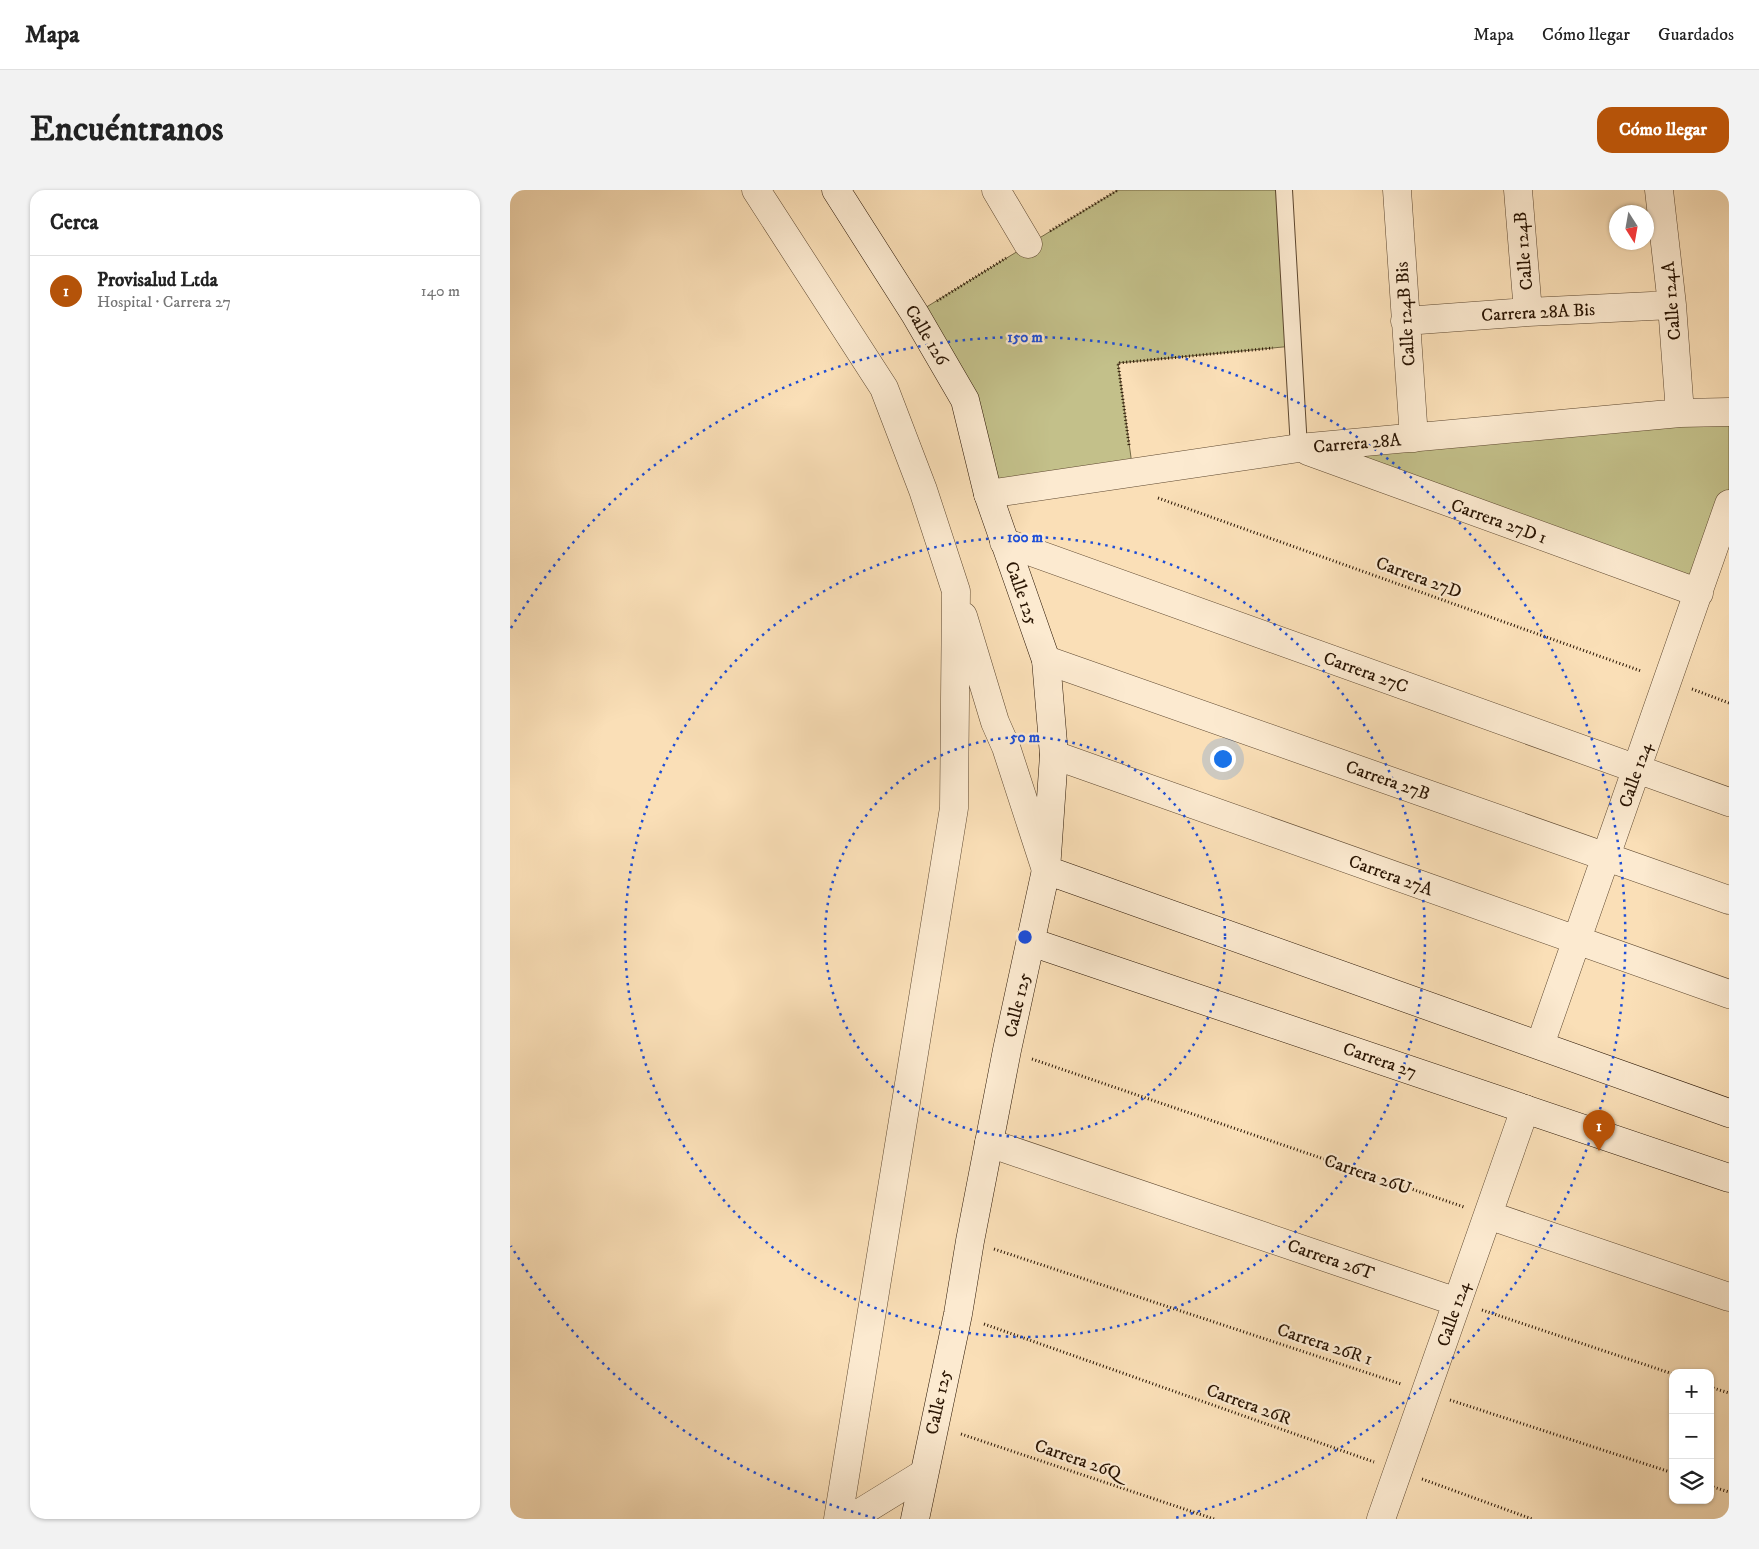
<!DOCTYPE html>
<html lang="es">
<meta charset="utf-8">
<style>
body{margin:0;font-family:"IM FELL DW Pica",serif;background:#f2f2f2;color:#222}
.controls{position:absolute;right:15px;bottom:15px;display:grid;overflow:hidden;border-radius:10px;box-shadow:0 1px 4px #0004}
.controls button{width:45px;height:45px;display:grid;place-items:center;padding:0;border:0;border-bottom:1px solid #e0e0e0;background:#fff;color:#222;font:25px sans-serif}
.compass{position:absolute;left:1099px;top:15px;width:45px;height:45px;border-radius:50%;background:#fff;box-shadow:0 1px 4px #0004;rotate:169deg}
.you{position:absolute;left:712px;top:568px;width:18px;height:18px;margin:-12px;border:4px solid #fff;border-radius:50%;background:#1a73e8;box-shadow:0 0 0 8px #1a73e833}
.badge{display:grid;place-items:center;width:32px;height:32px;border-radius:50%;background:#b45309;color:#fff;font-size:16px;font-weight:700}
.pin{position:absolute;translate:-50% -41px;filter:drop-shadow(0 1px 2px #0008)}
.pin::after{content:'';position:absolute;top:26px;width:18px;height:15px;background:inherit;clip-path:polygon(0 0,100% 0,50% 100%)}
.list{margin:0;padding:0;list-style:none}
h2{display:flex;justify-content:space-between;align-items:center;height:65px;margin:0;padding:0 20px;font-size:21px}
h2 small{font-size:16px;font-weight:400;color:#767676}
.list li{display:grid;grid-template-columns:32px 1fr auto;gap:15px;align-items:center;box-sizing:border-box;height:70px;padding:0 20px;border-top:1px solid #e0e0e0}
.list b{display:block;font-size:19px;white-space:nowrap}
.list p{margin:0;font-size:16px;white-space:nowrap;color:#767676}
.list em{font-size:16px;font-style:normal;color:#767676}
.icon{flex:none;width:28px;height:28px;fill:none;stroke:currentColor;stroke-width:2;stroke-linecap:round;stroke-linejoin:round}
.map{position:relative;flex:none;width:1219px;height:1329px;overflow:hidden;border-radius:15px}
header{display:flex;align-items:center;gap:30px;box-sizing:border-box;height:70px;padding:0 25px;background:#fff;border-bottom:1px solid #e0e0e0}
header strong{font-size:24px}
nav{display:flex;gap:28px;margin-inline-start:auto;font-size:18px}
.intro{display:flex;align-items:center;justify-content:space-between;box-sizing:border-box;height:120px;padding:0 30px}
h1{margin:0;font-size:35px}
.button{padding:12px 22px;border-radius:15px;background:#b45309;color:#fff;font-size:18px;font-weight:700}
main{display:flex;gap:30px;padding:0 30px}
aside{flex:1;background:#fff;border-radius:15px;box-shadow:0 1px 4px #0004}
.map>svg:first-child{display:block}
</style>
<header>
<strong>Mapa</strong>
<nav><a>Mapa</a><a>Cómo llegar</a><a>Guardados</a></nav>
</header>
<div class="intro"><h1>Encuéntranos</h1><a class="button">Cómo llegar</a></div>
<main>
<aside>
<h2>Cerca<small></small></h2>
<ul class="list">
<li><span class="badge">1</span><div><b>Provisalud Ltda</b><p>Hospital · Carrera 27</p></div><em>140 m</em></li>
</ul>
</aside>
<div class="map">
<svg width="1219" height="1329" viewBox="0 0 1219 1329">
<rect width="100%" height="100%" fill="#fadfb7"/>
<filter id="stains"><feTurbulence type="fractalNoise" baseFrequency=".004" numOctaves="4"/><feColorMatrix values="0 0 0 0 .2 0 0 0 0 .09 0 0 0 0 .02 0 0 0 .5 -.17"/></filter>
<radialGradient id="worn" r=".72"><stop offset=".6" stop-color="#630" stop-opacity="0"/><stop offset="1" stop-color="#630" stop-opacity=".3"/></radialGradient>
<!-- green -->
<path fill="#c3c08a" stroke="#766a46" d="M608,0h166l9,156 -175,17 15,109 -145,22 -23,-94 -50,-86z
M1219,222v92l-30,89 -400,-145z"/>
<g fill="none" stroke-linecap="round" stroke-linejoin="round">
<!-- lane casing -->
<g stroke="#5d472f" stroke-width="18">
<path id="lane" d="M774,0l15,258"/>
</g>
<!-- street casing -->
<g stroke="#5d472f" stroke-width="29">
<path id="street" d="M246,0l128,198 39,102 33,101 -2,217 -116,711
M486,0l32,54
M887,0l17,248
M1008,0l10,122
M1149,0l13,115 8,108
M895,131l123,-9 144,-7
M798,261l391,142
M478,304l311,-46 381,-35 49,-1
M494,352l725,260
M453,426l32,106 11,25 40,123
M536,470l683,240
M544,565l675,239
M1030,855l189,-541
M479,953l468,159
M978,1025l241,82
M340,1329l73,-45
M871,1329l144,-410"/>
</g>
<!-- secondary casing -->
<g stroke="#291402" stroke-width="29">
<path id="secondary" d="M326,0l79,124 50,86 23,94 58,166 8,95 -8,115 -39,180 -37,191 -12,73 -43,205
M536,680l683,243
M521,752l698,236"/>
</g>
<!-- path -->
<path stroke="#291402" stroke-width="3" stroke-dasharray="1 2.5" stroke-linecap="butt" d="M540,41l68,-41
M427,111l69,-43
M619,255l-11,-82 155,-15
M648,308l483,173
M1182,499l37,14
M522,869l432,148
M484,1059l407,135
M972,1120l191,64
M474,1134l390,138
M1200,1197l19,6
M940,1210l223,73
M451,1244l253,85
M912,1289l110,40
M1200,1296l19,6"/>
<!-- lane -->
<use href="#lane" stroke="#fcead0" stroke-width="16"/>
<!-- street -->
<use href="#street" stroke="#fcead0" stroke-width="28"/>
<!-- secondary -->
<use href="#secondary" stroke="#fcead0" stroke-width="28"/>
</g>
<!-- distance rings -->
<g fill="none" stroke="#1d4ed8" stroke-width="2.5" stroke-dasharray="2.5 5">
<circle cx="515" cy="747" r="200"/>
<circle cx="515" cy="747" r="400"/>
<path d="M365 1328A600 600 0 0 1 1 1056M1 438A600 600 0 1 1 665 1328"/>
</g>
<g text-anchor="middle" stroke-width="4.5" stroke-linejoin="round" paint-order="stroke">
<!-- street labels -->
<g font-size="18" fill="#291402" stroke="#fcead0">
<text transform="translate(1013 61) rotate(-95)" y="6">Calle 124B</text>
<text transform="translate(1161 111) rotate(-95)" y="6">Calle 124A</text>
<text transform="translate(1028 122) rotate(-3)" y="6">Carrera 28A Bis</text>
<text transform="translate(895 124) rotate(-94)" y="6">Calle 124B Bis</text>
<text transform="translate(417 145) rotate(59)" y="6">Calle 126</text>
<text transform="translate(847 253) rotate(-5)" y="6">Carrera 28A</text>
<text transform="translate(989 331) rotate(20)" y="6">Carrera 27D 1</text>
<text transform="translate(909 387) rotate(20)" y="6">Carrera 27D</text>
<text transform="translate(512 403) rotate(70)" y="6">Calle 125</text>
<text transform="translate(856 482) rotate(20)" y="6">Carrera 27C</text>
<text transform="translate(1125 585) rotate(-71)" y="6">Calle 124</text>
<text transform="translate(878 590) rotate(19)" y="6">Carrera 27B</text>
<text transform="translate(881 685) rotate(20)" y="6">Carrera 27A</text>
<text transform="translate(507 815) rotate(-77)" y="6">Calle 125</text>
<text transform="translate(870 870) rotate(19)" y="6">Carrera 27</text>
<text transform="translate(858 984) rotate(19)" y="6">Carrera 26U</text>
<text transform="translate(821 1069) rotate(19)" y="6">Carrera 26T</text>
<text transform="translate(943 1124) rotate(-71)" y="6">Calle 124</text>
<text transform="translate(815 1154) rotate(18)" y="6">Carrera 26R 1</text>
<text transform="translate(428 1212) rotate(-78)" y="6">Calle 125</text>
<text transform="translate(739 1214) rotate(20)" y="6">Carrera 26R</text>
<text transform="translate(568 1269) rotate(19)" y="6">Carrera 26Q</text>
</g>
</g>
<circle cx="515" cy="747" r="8" fill="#1d4ed8" stroke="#fcead0" stroke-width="2.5"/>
<g font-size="15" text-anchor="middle" font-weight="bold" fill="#1d4ed8" stroke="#fcead0" stroke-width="4.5" stroke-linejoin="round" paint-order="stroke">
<text x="515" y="152">150 m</text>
<text x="515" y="352">100 m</text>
<text x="515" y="552">50 m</text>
</g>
<rect width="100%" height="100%" filter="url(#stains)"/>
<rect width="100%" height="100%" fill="url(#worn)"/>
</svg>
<div class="controls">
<button>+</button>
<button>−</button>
<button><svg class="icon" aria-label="layers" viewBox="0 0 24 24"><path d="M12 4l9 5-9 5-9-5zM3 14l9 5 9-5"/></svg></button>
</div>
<svg class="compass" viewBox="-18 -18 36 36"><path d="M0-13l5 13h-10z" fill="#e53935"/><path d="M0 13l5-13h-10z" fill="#767676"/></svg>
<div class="you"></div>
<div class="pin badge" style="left:1089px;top:961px">1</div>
</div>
</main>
